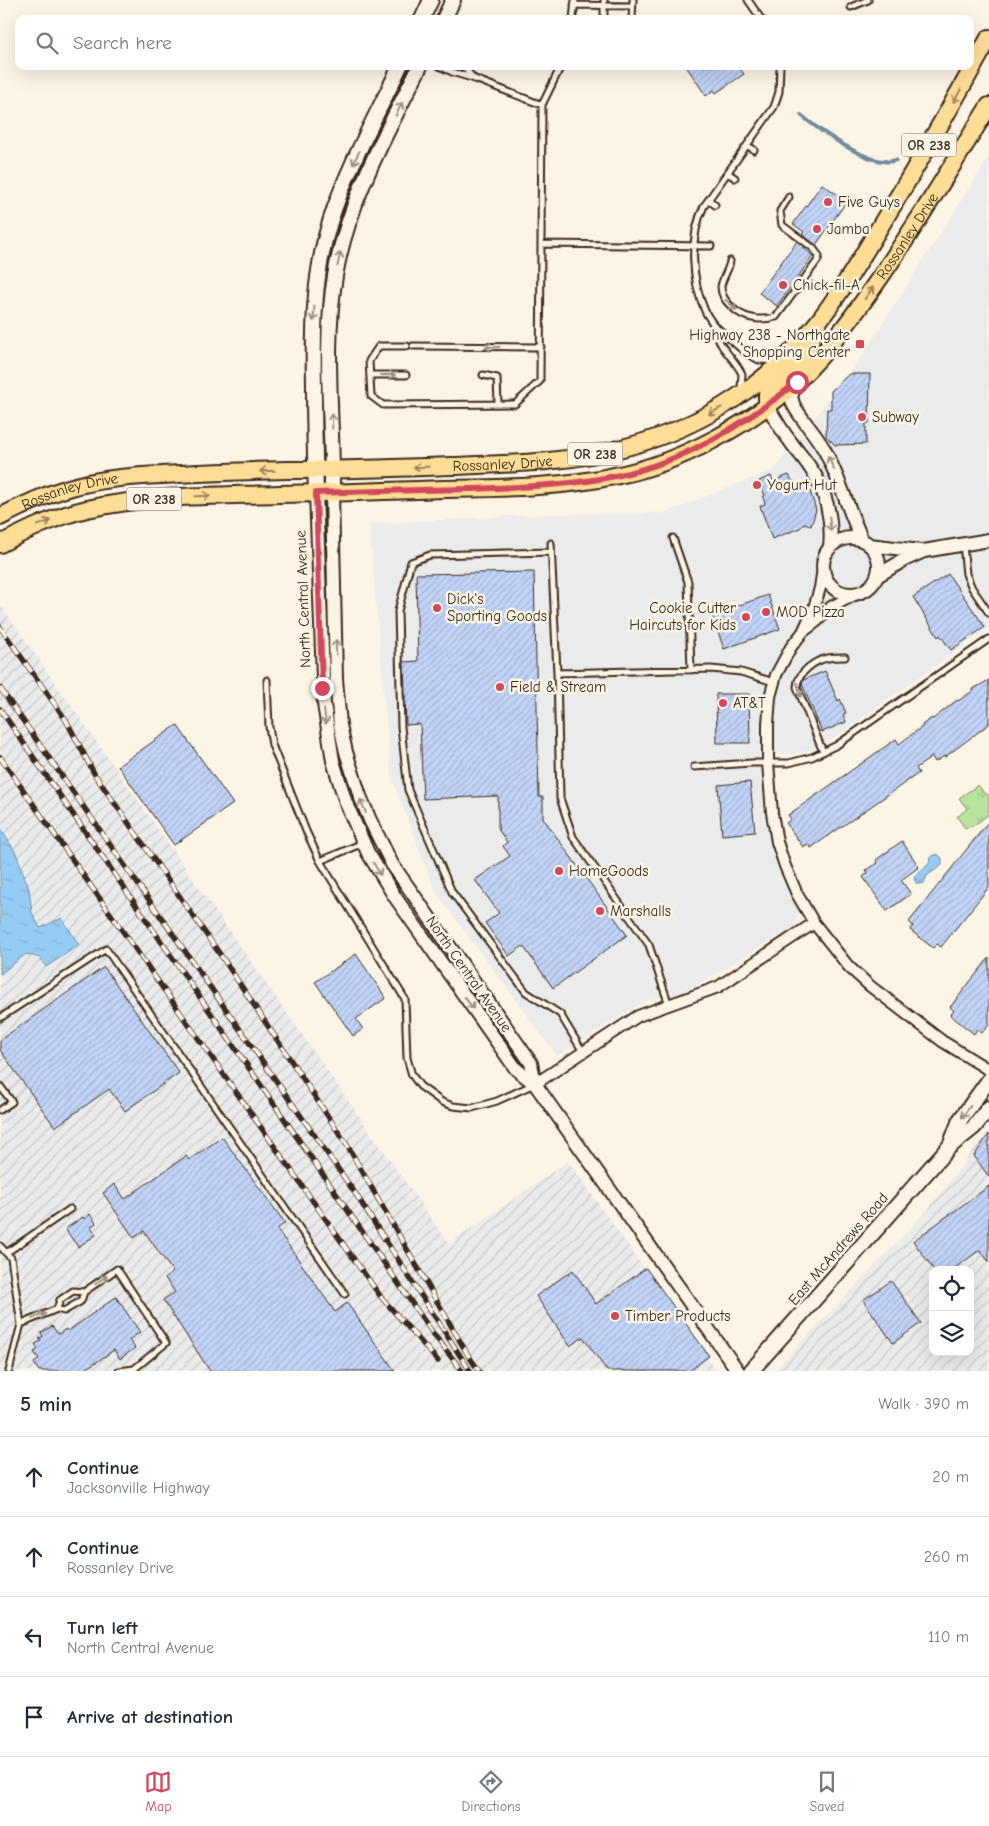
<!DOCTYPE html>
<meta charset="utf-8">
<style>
body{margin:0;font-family:"Comic Neue",sans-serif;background:#f6f6f7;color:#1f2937}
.controls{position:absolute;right:15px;bottom:15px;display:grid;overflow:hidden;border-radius:10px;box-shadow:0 5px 20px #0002}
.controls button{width:45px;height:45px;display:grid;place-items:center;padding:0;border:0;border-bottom:1px solid #e0e1e3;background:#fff;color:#1f2937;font:25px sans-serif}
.stop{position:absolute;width:15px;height:15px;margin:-11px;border:4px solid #d1495b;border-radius:50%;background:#fff}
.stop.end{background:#d1495b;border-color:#fff;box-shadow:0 1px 5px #0008}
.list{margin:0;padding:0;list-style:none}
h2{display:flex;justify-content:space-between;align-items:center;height:65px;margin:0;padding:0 20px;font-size:21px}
h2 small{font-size:16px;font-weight:400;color:#747a83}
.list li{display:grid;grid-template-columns:32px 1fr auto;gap:15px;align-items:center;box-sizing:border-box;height:80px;padding:0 20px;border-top:1px solid #e0e1e3}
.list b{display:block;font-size:19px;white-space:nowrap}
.list p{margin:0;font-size:16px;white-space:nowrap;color:#747a83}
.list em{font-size:16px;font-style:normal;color:#747a83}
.icon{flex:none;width:28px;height:28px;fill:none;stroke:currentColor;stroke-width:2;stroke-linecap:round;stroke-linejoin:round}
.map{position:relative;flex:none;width:989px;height:1371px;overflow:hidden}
.search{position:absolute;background:#fff;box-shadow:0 5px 20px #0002;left:15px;right:15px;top:15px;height:55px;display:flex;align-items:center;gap:12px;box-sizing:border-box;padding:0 18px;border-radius:10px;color:#747a83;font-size:19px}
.sheet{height:385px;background:#fff}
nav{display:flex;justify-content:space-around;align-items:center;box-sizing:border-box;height:70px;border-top:1px solid #e0e1e3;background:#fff;font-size:14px;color:#747a83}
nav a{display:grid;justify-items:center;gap:2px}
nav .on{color:#d1495b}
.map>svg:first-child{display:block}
</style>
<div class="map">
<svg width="989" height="1371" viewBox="0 0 989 1371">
<defs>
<pattern id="industrial-furrows" width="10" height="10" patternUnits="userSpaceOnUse" patternTransform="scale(1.25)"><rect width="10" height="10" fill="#eaebeb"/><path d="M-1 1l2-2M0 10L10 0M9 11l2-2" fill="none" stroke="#cacac9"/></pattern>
<pattern id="park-tufts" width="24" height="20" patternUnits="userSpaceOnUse" patternTransform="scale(1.25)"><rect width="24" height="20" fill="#b9e29e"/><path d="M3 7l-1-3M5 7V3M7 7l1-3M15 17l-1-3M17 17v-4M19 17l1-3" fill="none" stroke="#a0c288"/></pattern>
<pattern id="water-ripples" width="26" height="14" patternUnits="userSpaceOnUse" patternTransform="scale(1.25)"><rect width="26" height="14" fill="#95ccf4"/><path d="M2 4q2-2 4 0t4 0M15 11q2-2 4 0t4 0" fill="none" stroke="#81afd1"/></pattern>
<pattern id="building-hatch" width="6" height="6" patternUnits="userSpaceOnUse" patternTransform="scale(1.25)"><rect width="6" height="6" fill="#c1d3f8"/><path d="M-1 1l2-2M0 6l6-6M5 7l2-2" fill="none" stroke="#a7b5d4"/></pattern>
</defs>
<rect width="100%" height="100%" fill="#fcf5e5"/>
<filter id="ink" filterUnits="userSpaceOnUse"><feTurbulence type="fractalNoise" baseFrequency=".02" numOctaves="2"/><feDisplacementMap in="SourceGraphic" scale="10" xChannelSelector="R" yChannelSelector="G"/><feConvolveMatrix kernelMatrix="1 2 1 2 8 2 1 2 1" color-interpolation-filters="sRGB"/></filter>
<g filter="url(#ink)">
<!-- built -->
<path fill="#eaebeb" d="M989,157v471l-157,111 -21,11 -18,4 -33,2 5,64 8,36 9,25 16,30v8l-2,6 -112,68 -38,8 -89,55 -121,-163 -45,-117 -22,-252 180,-10 116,-1 110,-44 87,-113z"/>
<!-- industrial -->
<path fill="url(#industrial-furrows)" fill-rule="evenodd" d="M0,604l449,640 119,-83 149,210h-717z
M989,1130v241h-215l153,-160zM933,1270h37v82h-37z"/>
<!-- park -->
<path fill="url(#park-tufts)" stroke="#7a865e" d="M978,785l6,8 5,2v19l-16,12 -8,2 -8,-11 10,-8 -8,-11z"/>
<!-- water -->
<path fill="url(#water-ripples)" stroke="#718b9e" d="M0,828l16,25 13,36 3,24 8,15 22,-10 17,27 -33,22 -6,-9 -14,-4 -26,20z
M938,854l4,4v7l-15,11 -3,7 -4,1 -4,-1 -2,-4 1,-4 14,-11 1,-7z"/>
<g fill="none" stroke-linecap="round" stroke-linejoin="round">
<!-- stream -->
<path stroke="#718b9e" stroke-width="4" d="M801,115c19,16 59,44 83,46 4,1 9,0 12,-1"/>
</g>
<!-- building -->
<path fill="url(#building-hatch)" stroke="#3b2a1e" d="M686,66h52l6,8 -28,19 -2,-3 -8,6z
M822,184l25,17 -31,44 -14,-11 2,-2 -11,-8z
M797,241l16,15 -36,50 -18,-13z
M849,374h21l-1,49h-3v21l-31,1 -9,-9 1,-27h4v-18z
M789,475l3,6 8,3 10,7 6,19 -3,10 -2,6 -6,-3 -5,5 -28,11 -12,-33 5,-2 -2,-7 2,-1 -6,-15 12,-5 2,5z
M534,572l5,225h4v21l84,117 -74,53 -30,-42 -14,10 -24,-33 14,-10 -24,-33 35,-24 -7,-10 4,-4 -9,-13v-33l-75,3 -3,-75 -14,1 -2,-63 14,-1 -2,-87z
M948,574l37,53 -34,23 -11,-15 -2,2 -25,-40z
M768,595l12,34 -56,20 -12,-34z
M825,671l13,30 2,-2 6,14 -3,1 3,8 -24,10 -20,-48 1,-4z
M989,680v44l-44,33 -1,-1 -9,6 -3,-5 -16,11 3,5 -108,75 -3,-4 -5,3 -17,-24 5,-4 -3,-4 108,-76 3,5 24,-18 -1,-1 10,-7 1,1 24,-19 1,1 16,-11 -1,-1z
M716,694h33l1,49h-33z
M177,725l56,79 -59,41 -56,-79z
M750,782l5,50 -33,3 -4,-50z
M989,821v66l-48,60 -4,-3 -4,4 -23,-18 3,-4 -4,-4z
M902,841l17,26 -18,13 10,14 -24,17 -24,-34 5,-4 -2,-3 12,-7 -2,-3z
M356,954l30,44 -30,21 7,10 -10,7 -38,-54z
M989,958v66l-7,9 -5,-4 -3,5 -24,-19 4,-4 -4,-4z
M104,967l75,106 -54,38 -16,-22 -54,38 -55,-77v-10z
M989,1134v43l-15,-21z
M222,1137l63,86 -8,6 58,83 12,-9 48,68h-185l-47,-71 12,-8 -10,-14 8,-6 -29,-41 -10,7 -31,-45 11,-9 11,15 61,-43 3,4z
M989,1186v76l-9,-12 -28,20h-18l-21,-29z
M90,1214l6,9 -5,4 5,8 -18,12 -13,-18 18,-12 1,2z
M646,1268l63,88 -20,15h-82l-24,-34 -13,9 -34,-50 37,-26 23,34z
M891,1281l30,42 -28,20 -30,-43z
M116,1297l24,35 -11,8 6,8 -15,11 -6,-9 -31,21h-44l-5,-8 5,-4 -5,-7 4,-3 -3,-5 6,-3 -2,-2 4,-3 -2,-3 11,-7 6,8 8,-5 2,2z"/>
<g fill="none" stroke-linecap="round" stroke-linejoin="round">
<!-- service casing -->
<g stroke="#3b2a1e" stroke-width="9">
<path id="service" d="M748,0l13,19
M574,5l58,1
M851,7l17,-7
M573,19l2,-19
M604,19v-19
M632,19l1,-19
M439,66l13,6 23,7 67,26 19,-39
M463,66l11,13
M747,145l7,5
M728,173l7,5
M709,200l6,5
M541,244l170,2
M730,261c-1,9 -8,17 -9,26 0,14 18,29 31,31 8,2 16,1 24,-1l42,-57 1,-4 -6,-8 -31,-23 -2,-14 9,-14
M714,325l33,29 12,6 17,1
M407,346h-28l-10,15 2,35 12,9 132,-1 25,-23 2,-276
M413,346l128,1
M370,375h36
M483,375l14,3 1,26
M741,388l1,-14c-5,-11 -14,-19 -20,-28 -5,-7 -5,-15 -9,-22 -2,-4 -6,-8 -8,-13 -14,-32 -16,-74 -1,-105l70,-99 5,-15 1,-26
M673,538l15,44 3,88
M551,543l6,130
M963,544l3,30 6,14 17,25
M551,552l-121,3 -19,7 -13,49 3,116 7,63 44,102 74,100 34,22 23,38
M267,680l2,47 3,18 34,86 14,30 85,138 2,59 5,17 8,11 22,16 11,4 19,2 25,-7 35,-16
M823,752l-26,-65c0,-14 18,-27 31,-29 6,-1 12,-1 17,-1
M694,767l57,-4h38l23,-6 25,-12 152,-106
M320,861l43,-18
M669,1005l-20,-60 -76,-108 -13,-39 -3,-125 154,-4 30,3 33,10
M0,1018l106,-69 239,345
M0,1086l12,16 -12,8
M0,1246l11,12 10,66 -12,47
M6,1253l64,-44
M57,1309l3,-9 13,-9 11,1
M21,1324l36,-15 7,2 17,-10 3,-9 33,-23 49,74 -32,26 -15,2"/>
</g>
<!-- minor casing -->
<g stroke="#3b2a1e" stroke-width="14">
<path id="minor" d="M823,568l-3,20 -6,20 -11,24 -12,15 -15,28 -6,22 -2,27v39l4,50 5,29 8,24 12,28 17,29 35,44 21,19 72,55 47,29
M804,631l12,-9 15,-15 29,-15
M535,1084l103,-68 80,-29 96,-64"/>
</g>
<!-- tertiary casing -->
<g stroke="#3b2a1e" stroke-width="16">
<path id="tertiary" d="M797,382l-6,14 2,8c9,17 23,30 32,47 15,29 24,60 37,89
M767,405c7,12 14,25 23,36 6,9 13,16 19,25 17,23 24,54 21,81
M316,493l8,211 9,57 13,42 22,50 27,44 121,172 19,15 203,287
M332,493l4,186 4,46 6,27 14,44 10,24 22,44 139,199 4,21
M823 566a28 28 0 1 1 56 0a28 28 0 1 1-56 0Z
M869,545l52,6
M877,576l27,-16 20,-9 65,-11"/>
</g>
<!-- secondary casing -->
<g stroke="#3b2a1e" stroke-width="18">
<path id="secondary" d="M422,19l9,-19
M444,19l9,-19
M316,493c-1,-35 -2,-71 -2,-106 -1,-56 -1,-111 16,-165 17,-54 46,-105 70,-156
M332,493c1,-72 -9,-146 3,-217 13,-75 51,-142 85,-210
M950,1146l10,-26 29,-40
M751,1371l198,-224 25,-20 15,-19"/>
</g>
<!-- primary casing -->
<g stroke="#3b2a1e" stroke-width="20">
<g id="primary">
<path d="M767,405v-11l2,-5 32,-28 11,-24"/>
<path id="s1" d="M0,517c27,-14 55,-27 84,-33 25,-6 52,-8 78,-9 42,-3 84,-4 126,-5 55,0 109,-2 163,-4 60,-2 121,-3 179,-20 74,-20 141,-64 188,-124 27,-35 49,-74 72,-112 34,-56 67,-114 99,-172"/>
<path id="s2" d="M0,544c28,-14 56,-28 87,-35 63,-14 128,-13 192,-15 55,-1 110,-3 165,-5 58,-1 117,-1 175,-14 60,-12 135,-52 179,-95 31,-30 56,-65 81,-101 39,-56 74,-115 110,-173"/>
</g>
</g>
<!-- service -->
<use href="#service" stroke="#fcf5e5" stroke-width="5"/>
<!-- minor -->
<use href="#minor" stroke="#fcf5e5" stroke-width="10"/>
<!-- tertiary -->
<use href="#tertiary" stroke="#fcf5e5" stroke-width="12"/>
<!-- secondary -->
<use href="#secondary" stroke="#fcf5e5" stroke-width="14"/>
<!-- primary -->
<use href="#primary" stroke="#fedd96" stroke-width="16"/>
<!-- rail casing -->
<g stroke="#3b2a1e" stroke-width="5.5">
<path id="rail" d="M0,627l66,93 29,55 129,185 123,185 121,210 11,16
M0,688l355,505 115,178
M0,709l432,623 30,39
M0,757l358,508 23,32 57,64"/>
</g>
<!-- rail -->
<use href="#rail" stroke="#fcf5e5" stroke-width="4" stroke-dasharray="11" stroke-linecap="butt"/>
</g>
<!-- one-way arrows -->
<defs><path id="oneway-shaft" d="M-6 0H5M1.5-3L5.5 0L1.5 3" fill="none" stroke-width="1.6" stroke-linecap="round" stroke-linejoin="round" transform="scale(1.25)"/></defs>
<g stroke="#9c845a">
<use href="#oneway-shaft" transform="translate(957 96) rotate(119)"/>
<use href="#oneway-shaft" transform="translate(869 293) rotate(-55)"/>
<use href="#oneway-shaft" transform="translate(715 411) rotate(151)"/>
<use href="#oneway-shaft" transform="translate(421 467) rotate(178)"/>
<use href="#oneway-shaft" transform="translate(267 471) rotate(178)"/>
<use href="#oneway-shaft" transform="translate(203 496) rotate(-2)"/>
<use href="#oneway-shaft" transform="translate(44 523) rotate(-22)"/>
</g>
<g stroke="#9c9082">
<use href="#oneway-shaft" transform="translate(399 109) rotate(-64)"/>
<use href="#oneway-shaft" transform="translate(356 158) rotate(115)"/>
<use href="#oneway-shaft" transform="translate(339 259) rotate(-78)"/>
<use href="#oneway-shaft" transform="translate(731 305) rotate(44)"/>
<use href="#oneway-shaft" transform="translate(314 314) rotate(93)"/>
<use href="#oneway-shaft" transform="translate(492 347) rotate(-180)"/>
<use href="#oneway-shaft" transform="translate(388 375)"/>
<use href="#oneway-shaft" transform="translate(332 421) rotate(-92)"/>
<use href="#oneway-shaft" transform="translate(831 463) rotate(-116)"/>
<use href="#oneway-shaft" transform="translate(830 524) rotate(84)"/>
<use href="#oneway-shaft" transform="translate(336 647) rotate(-91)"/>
<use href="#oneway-shaft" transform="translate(799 690) rotate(75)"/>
<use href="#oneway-shaft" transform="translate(325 717) rotate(83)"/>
<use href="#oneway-shaft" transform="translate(363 806) rotate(-113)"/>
<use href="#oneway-shaft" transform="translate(377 869) rotate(60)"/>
<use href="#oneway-shaft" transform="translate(469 1003) rotate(54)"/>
<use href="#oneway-shaft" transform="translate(966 1112) rotate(126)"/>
<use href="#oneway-shaft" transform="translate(101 1280) rotate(-35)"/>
<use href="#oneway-shaft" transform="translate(39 1316) rotate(-22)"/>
</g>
</g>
<g fill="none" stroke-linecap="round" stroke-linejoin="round" filter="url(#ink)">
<!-- route -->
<path stroke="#d1495b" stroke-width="6" d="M322,688l-6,-195c51,-2 102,-3 153,-4 50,-2 102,-3 151,-14 66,-14 125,-51 177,-93"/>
</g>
<!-- markers -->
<g fill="#d1495b" stroke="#fcf5e5" stroke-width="2">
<circle cx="828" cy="202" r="5"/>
<circle cx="817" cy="229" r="5"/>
<circle cx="783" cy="285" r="5"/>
<rect x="855" y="339" width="10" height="10" rx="2.5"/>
<circle cx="862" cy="417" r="5"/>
<circle cx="757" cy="485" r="5"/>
<circle cx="437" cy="608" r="5"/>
<circle cx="766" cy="612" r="5"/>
<circle cx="746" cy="617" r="5"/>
<circle cx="500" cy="687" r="5"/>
<circle cx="723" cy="703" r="5"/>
<circle cx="559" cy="871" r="5"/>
<circle cx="600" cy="911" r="5"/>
<circle cx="615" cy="1316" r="5"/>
</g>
<g text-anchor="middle" stroke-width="5" stroke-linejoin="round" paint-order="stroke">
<!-- shield labels -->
<g fill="#fcf5e5" stroke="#75675a" stroke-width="1">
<rect x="901.5" y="133.5" width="55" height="23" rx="4"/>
<rect x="567.5" y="442.5" width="55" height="23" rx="4"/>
<rect x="126.5" y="487.5" width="55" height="23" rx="4"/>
</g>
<g font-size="14" font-weight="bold" fill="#3b2a1e">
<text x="929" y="150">OR 238</text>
<text x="595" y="459">OR 238</text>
<text x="154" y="504">OR 238</text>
</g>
<!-- poi labels -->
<g font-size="15" fill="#3b2a1e" stroke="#fcf5e5" text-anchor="start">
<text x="838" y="207">Five Guys</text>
<text x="827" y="234">Jamba</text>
<text x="793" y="290">Chick-fil-A</text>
<text x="850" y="340" text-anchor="end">Highway 238 - Northgate<tspan x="850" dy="17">Shopping Center</tspan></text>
<text x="872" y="422">Subway</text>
<text x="767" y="490">Yogurt Hut</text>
<text x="447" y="604">Dick's<tspan x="447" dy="17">Sporting Goods</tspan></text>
<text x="736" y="613" text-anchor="end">Cookie Cutter<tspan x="736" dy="17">Haircuts for Kids</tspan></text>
<text x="776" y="617">MOD Pizza</text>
<text x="510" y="692">Field &amp; Stream</text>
<text x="733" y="708">AT&amp;T</text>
<text x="569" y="876">HomeGoods</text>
<text x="610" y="916">Marshalls</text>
<text x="625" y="1321">Timber Products</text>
</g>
<!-- street labels -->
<g font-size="15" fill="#3b2a1e" stroke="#fcf5e5">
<text dy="5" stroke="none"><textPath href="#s2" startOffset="1014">Rossanley Drive</textPath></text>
<text dy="5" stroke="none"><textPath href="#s1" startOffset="510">Rossanley Drive</textPath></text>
<text dy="5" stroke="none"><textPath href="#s1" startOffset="75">Rossanley Drive</textPath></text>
<text transform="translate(303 599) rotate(-92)" y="5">North Central Avenue</text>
<text transform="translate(469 974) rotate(55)" y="5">North Central Avenue</text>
<text transform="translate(838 1249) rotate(-49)" y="5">East McAndrews Road</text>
</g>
</g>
</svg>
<div class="controls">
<button><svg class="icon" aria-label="locate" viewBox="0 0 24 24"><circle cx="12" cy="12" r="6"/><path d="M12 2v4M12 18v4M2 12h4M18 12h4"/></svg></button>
<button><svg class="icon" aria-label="layers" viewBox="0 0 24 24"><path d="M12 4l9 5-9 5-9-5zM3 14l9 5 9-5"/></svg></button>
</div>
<div class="stop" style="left:797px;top:382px"></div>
<div class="stop end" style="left:322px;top:688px"></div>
<div class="search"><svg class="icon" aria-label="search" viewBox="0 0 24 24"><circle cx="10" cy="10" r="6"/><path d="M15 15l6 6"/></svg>Search here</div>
</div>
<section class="sheet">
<h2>5 min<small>Walk · 390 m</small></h2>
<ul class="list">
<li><svg class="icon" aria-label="ahead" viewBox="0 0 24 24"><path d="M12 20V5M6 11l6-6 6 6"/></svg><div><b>Continue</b><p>Jacksonville Highway</p></div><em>20 m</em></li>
<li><svg class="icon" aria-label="ahead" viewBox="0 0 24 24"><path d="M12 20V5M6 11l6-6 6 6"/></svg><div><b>Continue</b><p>Rossanley Drive</p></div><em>260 m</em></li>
<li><svg class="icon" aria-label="left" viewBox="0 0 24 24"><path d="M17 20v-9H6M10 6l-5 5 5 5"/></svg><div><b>Turn left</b><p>North Central Avenue</p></div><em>110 m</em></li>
<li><svg class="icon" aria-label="arrive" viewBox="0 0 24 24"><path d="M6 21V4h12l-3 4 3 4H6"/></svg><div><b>Arrive at destination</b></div></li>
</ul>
</section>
<nav>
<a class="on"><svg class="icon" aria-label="map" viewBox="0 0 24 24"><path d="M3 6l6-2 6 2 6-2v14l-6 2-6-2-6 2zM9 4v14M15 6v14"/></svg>Map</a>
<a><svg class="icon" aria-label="directions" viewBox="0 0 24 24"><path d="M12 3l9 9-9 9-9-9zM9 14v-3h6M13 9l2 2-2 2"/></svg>Directions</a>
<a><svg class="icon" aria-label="saved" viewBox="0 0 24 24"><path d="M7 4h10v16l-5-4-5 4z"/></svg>Saved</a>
</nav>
